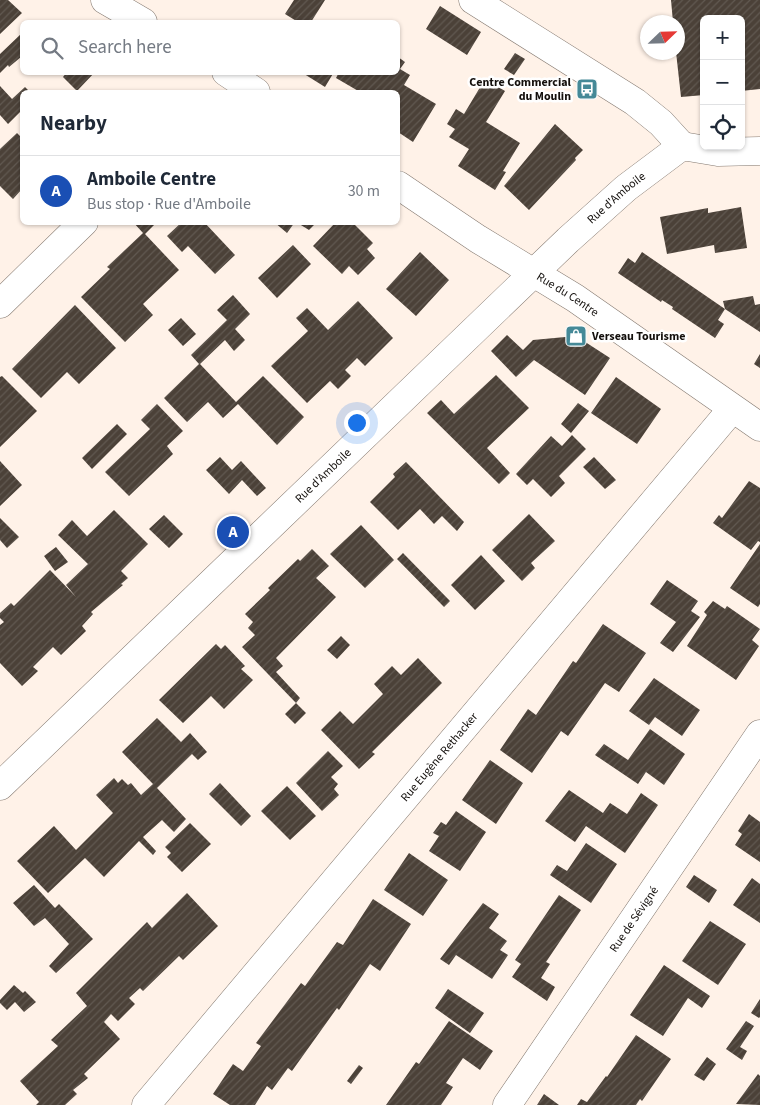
<!DOCTYPE html>
<meta charset="utf-8">
<style>
body{margin:0;font-family:"Source Sans 3",sans-serif;background:#f6f6f7;color:#1f2937}
.controls{position:absolute;right:15px;top:15px;display:grid;overflow:hidden;border-radius:8px;box-shadow:0 1px 4px #0004}
.controls button{width:45px;height:45px;display:grid;place-items:center;padding:0;border:0;border-bottom:1px solid #e0e1e3;background:#fff;color:#1f2937;font:25px sans-serif}
.compass{position:absolute;left:640px;top:15px;width:45px;height:45px;border-radius:50%;background:#fff;box-shadow:0 1px 4px #0004;rotate:67deg}
.you{position:absolute;left:356px;top:422px;width:18px;height:18px;margin:-12px;border:4px solid #fff;border-radius:50%;background:#1a73e8;box-shadow:0 0 0 8px #1a73e833}
.badge{display:grid;place-items:center;width:32px;height:32px;border-radius:50%;background:#458997;color:#fff;font-size:16px;font-weight:700}
.pin{position:absolute;translate:-50% -50%;border:2px solid #fff;box-shadow:0 1px 5px #0006}
.list{margin:0;padding:0;list-style:none}
h2{display:flex;justify-content:space-between;align-items:center;height:65px;margin:0;padding:0 20px;font-size:21px}
h2 small{font-size:16px;font-weight:400;color:#747a83}
.list li{display:grid;grid-template-columns:32px 1fr auto;gap:15px;align-items:center;box-sizing:border-box;height:70px;padding:0 20px;border-top:1px solid #e0e1e3}
.list b{display:block;font-size:19px;white-space:nowrap}
.list p{margin:0;font-size:16px;white-space:nowrap;color:#747a83}
.list em{font-size:16px;font-style:normal;color:#747a83}
.icon{flex:none;width:28px;height:28px;fill:none;stroke:currentColor;stroke-width:2;stroke-linecap:round;stroke-linejoin:round}
.map{position:relative;flex:none;width:760px;height:1105px;overflow:hidden}
.search{position:absolute;background:#fff;box-shadow:0 1px 4px #0004;left:20px;top:20px;width:380px;height:55px;display:flex;align-items:center;gap:12px;box-sizing:border-box;padding:0 18px;border-radius:8px;color:#747a83;font-size:19px}
.panel{position:absolute;background:#fff;box-shadow:0 1px 4px #0004;left:20px;top:90px;width:380px;height:135px;border-radius:8px}
.map>svg:first-child{display:block}
</style>
<div class="map">
<svg width="760" height="1105" viewBox="0 0 760 1105">
<defs>
<pattern id="building-hatch" width="6" height="6" patternUnits="userSpaceOnUse" patternTransform="scale(1.25)"><rect width="6" height="6" fill="#4b4138"/><path d="M-1 1l2-2M0 6l6-6M5 7l2-2" fill="none" stroke="#615951"/></pattern>
</defs>
<rect width="100%" height="100%" fill="#fff2e8"/>
<!-- building -->
<path fill="url(#building-hatch)" d="M0,0h8l14,13 -22,21z
M294,0h31l-14,22h-13l-13,-8z
M671,0h89v89l-19,2v-72h-37v76l-23,2 -5,-45 2,-30h-5z
M440,6l41,26 -14,23 -41,-26z
M22,33v26l-1,-2 -12,10 -1,-2 -8,8v-19z
M515,53l10,6 -11,16 -10,-6z
M398,57l7,5 -5,7 10,6 -6,10 32,19 -23,38 -15,-10v-40h-38l-24,-14 3,-6h59z
M67,72h28l-18,19 -14,-14z
M301,72h33l-9,15z
M485,79l20,12 -19,31 34,21 -17,28 3,1 -11,18 -37,-24 11,-17 -20,-12 6,-8 -8,-5 9,-15 8,5z
M0,86l12,13 13,-12 5,5h-8v18l-14,14 -8,-9z
M555,124l28,26 -8,8 1,2 -47,50 -25,-24z
M17,133l5,5v51l-9,10 -13,-13v-37z
M741,207l6,41 -32,5 -1,-8 -47,9 -7,-37 48,-9v5z
M133,222h24l-12,12 34,36 -36,34 10,11 -28,27 -44,-45 29,-28 -3,-2 36,-34z
M182,222h22l31,33 -20,19 -27,-28 -6,6 -15,-16z
M274,222h21l-8,11z
M296,222h21l-8,8z
M336,222h16l21,21 -6,6 8,9 -17,17 -9,-9 -7,8 -29,-28z
M293,245l18,19 -34,34 -19,-20z
M420,252l29,28 -33,36 -30,-27z
M642,252l83,57 -7,11 6,4 -9,14 -43,-29 1,-2 -11,-7 -1,2 -43,-29 10,-15 7,5z
M233,295l17,19 -15,15 10,11 -11,11 -9,-11 -25,24 36,38 27,-26 41,41 -27,28 -39,-41 -15,14 -15,-16 -21,20 -23,-24 35,-34 -8,-9 36,-35 -10,-10z
M753,296l2,9 5,-1v28l-35,-23 -2,-8z
M358,301l35,37 -28,28 -8,-8 -12,12 6,6 -13,13 -8,-8 -23,22 -36,-37 37,-35 -12,-13 11,-10 21,22z
M75,305l41,43 -37,36 -12,-12 -26,26 -29,-29z
M181,318l15,16 -13,12 -15,-16z
M507,335l16,15 10,-10 43,-4 34,22 -25,37 -51,-35 -18,17 -25,-26z
M760,354v14l-6,-4z
M496,375l33,33 -42,40 23,25 -11,11 -72,-71 14,-13 13,14z
M2,376l35,35 -37,36v-70z
M616,377l45,32 -24,35 -46,-31z
M578,403l11,8 -18,22 -10,-9z
M157,404l26,27 -16,15 6,8 -44,42 -24,-24 45,-43 -9,-9z
M117,424l10,10 -35,35 -10,-11z
M572,435l14,14 -27,27 6,7 -14,14 -18,-18 -6,6 -11,-11 35,-38 11,10z
M220,457l12,13 9,-9 25,27 -9,8 -15,-16 -13,14 -23,-24z
M594,457l22,23 -11,9 -22,-22z
M0,461l22,24 -22,21z
M406,462l58,60 -7,9 -15,-15 -8,8 -14,-15 -22,21 -28,-28 25,-25 -2,-3z
M749,481l11,7v54l-2,-1 -7,9 -38,-27 6,-8 3,3z
M114,510l34,34 -27,27 7,7 -7,6 2,1 -32,27 2,2 -11,12 4,5 -25,24 -8,-8 -20,20 5,4 -16,15 -22,-23v-38l4,-3 -4,-4v-5l11,-10 3,3 36,-36 26,27 -10,-12 22,-21 -30,-29 14,-15 15,16z
M529,514l26,27 -24,22 4,5 -13,13 -30,-31z
M164,515l19,19 -14,14 -20,-19z
M0,518l19,19 -12,11 -7,-8z
M361,525l33,35 -29,28 -35,-34z
M760,544v60l-2,3 -28,-19z
M56,547l12,15 -13,9 -11,-15z
M312,549l17,17 -13,12 20,19 -60,61 7,8 -7,6 24,26 -4,5 10,10 -11,11 -10,-10 11,-11 -54,-56 13,-12 -7,-7 5,-6 -8,-8 25,-24 -2,-2 30,-29 2,2z
M403,553l47,48 -6,6 -47,-48z
M481,555l24,26 -30,29 -24,-25z
M667,580l31,21 -7,10 9,6 -27,35 -13,-9 16,-21 -26,-18z
M713,601l12,8 2,-3 33,23 -8,11 7,6 -23,34 -49,-34 20,-31 -3,-3z
M603,624l43,29 -27,39 -14,-9 -37,53 -7,-5 -29,42 -32,-23 28,-41 8,6 37,-54 3,2z
M341,636l9,9 -13,14 -10,-9z
M216,644l5,5 4,-4 20,21 -4,3 12,11 -29,29 -13,-13 -28,27 -24,-23z
M418,658l24,25 -70,69 3,2 -16,15 -38,-39 19,-19 13,13 30,-30 -9,-10 18,-18 9,9z
M654,678l46,32 -18,26 -27,-19 -6,8 -20,-14z
M157,718l24,24 9,-9 17,19 -9,8 -6,-6 -35,34 29,31 -12,13 -12,-12 -19,17 13,14 -3,4 -14,-14 -35,36 -19,-19 -37,35 -31,-32 37,-35 22,24 37,-37 -17,-18 18,-17 4,5 4,-4 6,6 3,-2 10,12 12,-11 -31,-32z
M650,729l35,25 -21,31 -18,-13 -8,12 -43,-29 9,-11 24,16z
M328,751l15,15 -12,11 7,7 -4,5 5,6 -17,16 -26,-28z
M490,760l33,23 -27,41 -34,-24z
M220,783l31,33 -10,10 -32,-32z
M287,786l29,30 -26,24 -29,-29z
M569,790l34,23 7,-10 17,11 14,-21 17,12 -33,48 -39,-27 -11,16 -30,-21z
M456,811l30,21 -26,39 -31,-20 10,-15 -6,-3 8,-11 5,3z
M749,814l11,8v40l-25,-17 7,-11 -4,-3z
M190,823l21,21 -29,28 -15,-15 4,-4 -6,-6z
M586,843l31,21 -26,39 -41,-28 7,-10 10,6z
M409,853l39,27 -25,36 -39,-26z
M694,875l23,15 -8,13 -23,-16z
M752,878l8,6v39l-27,-18z
M34,885l21,23 4,-4 34,35 -37,34 -7,-7 20,-22 -24,-26 -11,8 -21,-23z
M187,893l31,33 -35,34 -4,-4 -36,35 -3,-3 -11,10 6,6 -17,17 -7,-7 -7,8 16,17 -36,35 4,4 -15,12 4,4 -12,11h-29l3,-3 -19,-21 38,-35 -7,-6 36,-34 -11,-13 71,-71 5,6z
M559,895l22,15 -35,52 4,2 -9,14 14,9 -8,14 -35,-24 9,-13 -6,-4z
M373,899l38,25 -31,47 -10,-7 -31,46 -2,-2 -45,63 -4,-3 -16,22 -5,-4 -12,19h-25l-17,-11 20,-30 10,7 18,-25 -5,-3 45,-60 4,3 32,-44 6,3z
M483,903l16,11 -10,14 18,13 -7,9 8,5 -16,24 -36,-24 -7,10 -9,-6z
M710,921l36,23 -28,41 -36,-24z
M664,965l46,31 -8,12 -14,-10 -25,38 -33,-21z
M14,985l9,8 2,-2 11,11 -12,10 -9,-10 -8,8 -7,-7v-3z
M448,989l36,24 -14,20 -35,-25z
M760,999v18l-1,1 -8,-5z
M449,1021l44,30 -13,19 -17,-12 -17,25 7,4 -12,18h-55l30,-43 3,2z
M746,1021l8,5 -14,21 7,4 -5,9 -16,-11z
M636,1035l35,24 -29,42 -2,-2 -4,6h-59l4,-6 6,3 19,-26 1,1z
M707,1057l9,7 -12,17 -10,-6z
M359,1065l4,3 -12,16 -4,-3z
M758,1074l2,2v29l-24,-1z
M544,1094l15,11h-22z"/>
<g fill="none" stroke-linecap="round" stroke-linejoin="round">
<!-- street casing -->
<g stroke="#847970" stroke-width="29">
<g id="street">
<path d="M105,0l38,22"/>
<path d="M473,0l162,102 26,21 21,23"/>
<path d="M226,72l30,20"/>
<path id="s1" d="M398,185l80,54 97,59 185,129"/>
<path d="M0,304l84,-82"/>
<path id="s2" d="M146,1105l586,-696"/>
<path id="s3" d="M507,1105l253,-371"/>
</g>
</g>
<!-- secondary casing -->
<g stroke="#847970" stroke-width="29">
<g id="secondary">
<path id="s4" d="M0,786l568,-546 58,-52 56,-42 36,6 42,-1"/>
</g>
</g>
<!-- street -->
<use href="#street" stroke="#fff" stroke-width="28"/>
<!-- secondary -->
<use href="#secondary" stroke="#fff" stroke-width="28"/>
</g>
<!-- icons -->
<defs>
<g id="bus-square" transform="scale(1.125)"><rect x="-9" y="-9" width="18" height="18" rx="4" fill="#458997" stroke="#fff"/><path d="M-5-6H5V4H4V6H2V4H-2V6H-4V4H-5ZM-3.5-4V0h7V-4ZM-3.5 1.2v1.5H-2V1.2ZM2 1.2v1.5H3.5V1.2Z" fill="#fff"/></g>
<g id="shop-square" transform="scale(1.125)"><rect x="-9" y="-9" width="18" height="18" rx="4" fill="#458997" stroke="#fff"/><path d="M-5-2.5h2.3a2.7 3.5 0 0 1 5.4 0H5L5.5 6h-11ZM-1.5-2.5h3a1.5 2.3 0 0 0-3 0Z" fill="#fff"/></g>
</defs>
<g fill-rule="evenodd">
<use href="#bus-square" x="587" y="89"/>
<use href="#shop-square" x="576" y="336"/>
</g>
<g text-anchor="middle" stroke-width="5" stroke-linejoin="round" paint-order="stroke">
<!-- poi labels -->
<g font-size="12" font-weight="bold" fill="#130f0c" stroke="#fff" text-anchor="end">
<text x="571" y="86">Centre Commercial<tspan x="571" dy="14">du Moulin</tspan></text>
<text x="592" y="340" text-anchor="start">Verseau Tourisme</text>
</g>
<!-- street labels -->
<g font-size="12" fill="#130f0c" stroke="#fff">
<text dy="4" stroke="none"><textPath href="#s4" startOffset="852">Rue d'Amboile</textPath></text>
<text dy="4" stroke="none"><textPath href="#s1" startOffset="202">Rue du Centre</textPath></text>
<text dy="4" stroke="none"><textPath href="#s4" startOffset="448">Rue d'Amboile</textPath></text>
<text dy="4" stroke="none"><textPath href="#s2" startOffset="455">Rue Eugène Rethacker</textPath></text>
<text dy="4" stroke="none"><textPath href="#s3" startOffset="225">Rue de Sévigné</textPath></text>
</g>
</g>
</svg>
<div class="controls">
<button>+</button>
<button>−</button>
<button><svg class="icon" aria-label="locate" viewBox="0 0 24 24"><circle cx="12" cy="12" r="6"/><path d="M12 2v4M12 18v4M2 12h4M18 12h4"/></svg></button>
</div>
<svg class="compass" viewBox="-18 -18 36 36"><path d="M0-13l5 13h-10z" fill="#e53935"/><path d="M0 13l5-13h-10z" fill="#747a83"/></svg>
<div class="you"></div>
<div class="pin badge" style="left:233px;top:532px;background:#1a4fb4">A</div>
<div class="search"><svg class="icon" aria-label="search" viewBox="0 0 24 24"><circle cx="10" cy="10" r="6"/><path d="M15 15l6 6"/></svg>Search here</div>
<section class="panel">
<h2>Nearby<small></small></h2>
<ul class="list">
<li><span class="badge" style="background:#1a4fb4">A</span><div><b>Amboile Centre</b><p>Bus stop · Rue d'Amboile</p></div><em>30 m</em></li>
</ul>
</section>
</div>
